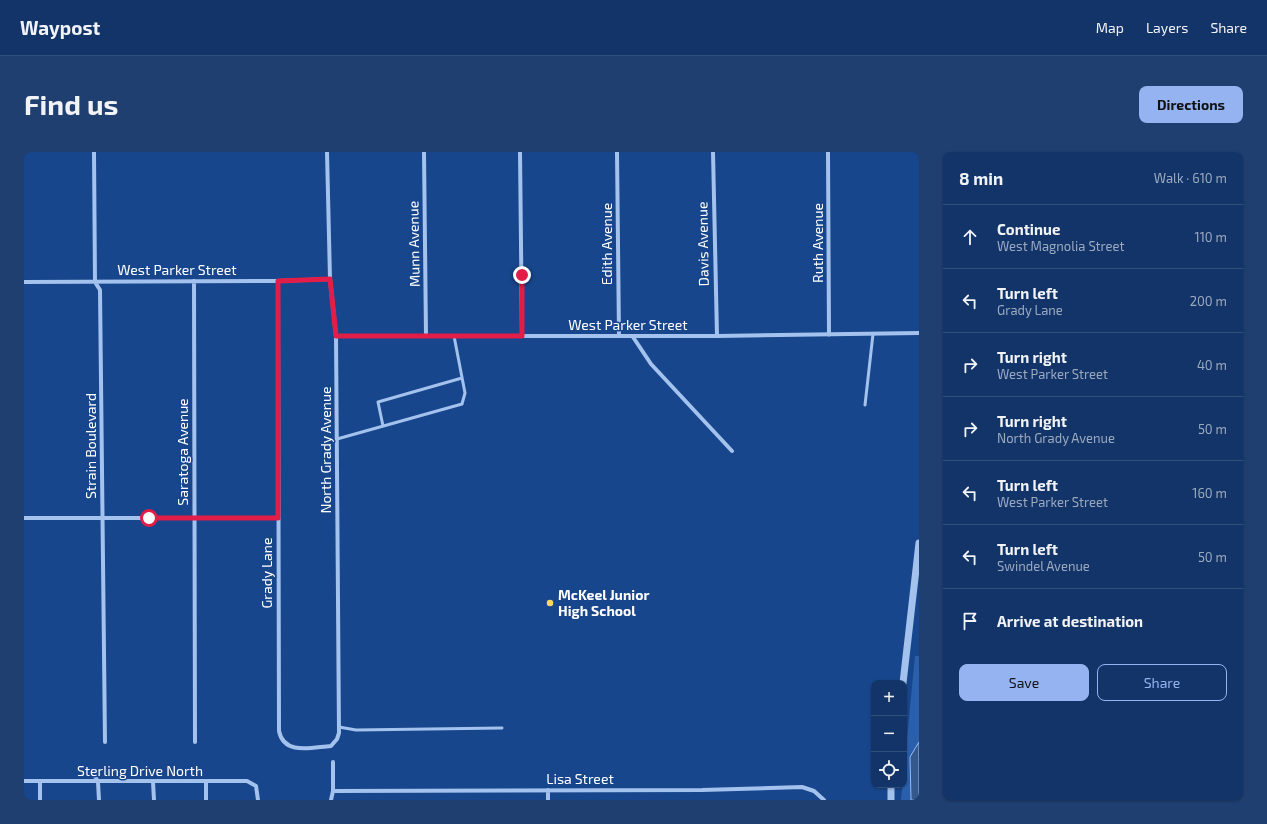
<!DOCTYPE html>
<meta charset="utf-8">
<style>
body{margin:0;font-family:"Exo 2",sans-serif;background:#1f3f71;color:#f1f3f6}
.controls{position:absolute;right:12px;bottom:12px;display:grid;overflow:hidden;border-radius:8px;box-shadow:0 1px 3px #0004}
.controls button{width:36px;height:36px;display:grid;place-items:center;padding:0;border:0;border-bottom:1px solid #314f7d;background:#123469;color:#f1f3f6;font:20px sans-serif}
.stop{position:absolute;width:12px;height:12px;margin:-9px;border:3px solid #e11d48;border-radius:50%;background:#fff}
.stop.end{background:#e11d48;border-color:#fff;box-shadow:0 1px 4px #0008}
.list{margin:0;padding:0;list-style:none}
h2{display:flex;justify-content:space-between;align-items:center;height:52px;margin:0;padding:0 16px;font-size:17px}
h2 small{font-size:13px;font-weight:400;color:#9caac0}
.list li{display:grid;grid-template-columns:26px 1fr auto;gap:12px;align-items:center;box-sizing:border-box;height:64px;padding:0 16px;border-top:1px solid #314f7d}
.list b{display:block;font-size:15px;white-space:nowrap}
.list p{margin:0;font-size:13px;white-space:nowrap;color:#9caac0}
.list em{font-size:13px;font-style:normal;color:#9caac0}
.actions{display:flex;gap:8px;padding:12px 16px}
.actions a{flex:1;padding:9px 0;border:1px solid #95b2f1;border-radius:8px;text-align:center;font-size:14px;color:#95b2f1}
.actions .main{background:#95b2f1;color:#111}
.icon{flex:none;width:22px;height:22px;fill:none;stroke:currentColor;stroke-width:2;stroke-linecap:round;stroke-linejoin:round}
.map{position:relative;flex:none;width:895px;height:648px;overflow:hidden;border-radius:8px}
header{display:flex;align-items:center;gap:24px;box-sizing:border-box;height:56px;padding:0 20px;background:#123469;border-bottom:1px solid #314f7d}
header strong{font-size:19px}
nav{display:flex;gap:22px;margin-inline-start:auto;font-size:14px}
.intro{display:flex;align-items:center;justify-content:space-between;box-sizing:border-box;height:96px;padding:0 24px}
h1{margin:0;font-size:28px}
.button{padding:10px 18px;border-radius:8px;background:#95b2f1;color:#111;font-size:14px;font-weight:700}
main{display:flex;gap:24px;padding:0 24px}
aside{flex:1;background:#123469;border-radius:8px;box-shadow:0 1px 3px #0004}
.map>svg:first-child{display:block}
</style>
<header>
<strong>Waypost</strong>
<nav><a>Map</a><a>Layers</a><a>Share</a></nav>
</header>
<div class="intro"><h1>Find us</h1><a class="button">Directions</a></div>
<main>
<div class="map">
<svg width="895" height="648" viewBox="0 0 895 648">
<rect width="100%" height="100%" fill="#18468c"/>
<!-- green -->
<path fill="#2a60ab" d="M891,504h4v86l-9,15 1,43h-10z"/>
<!-- water -->
<path fill="#35588c" stroke="#95bcf1" d="M895,590v58h-8l-1,-43z"/>
<g fill="none" stroke-linecap="round" stroke-linejoin="round">
<!-- service -->
<path stroke="#a3c2ee" stroke-width="3" d="M841,253l8,-71
M359,274l-5,-24 84,-24
M313,287l125,-35 3,-11 -11,-57
M315,575l17,3 146,-2"/>
<!-- minor -->
<path stroke="#a3c2ee" stroke-width="4" d="M70,0l1,130 5,8 5,452
M400,0l2,184
M496,0l2,184
M593,0l2,184
M689,0l4,184
M804,0l1,183
M170,129l1,461
M254,129l1,450c5,25 34,16 52,15l6,-7 2,-6 -3,-397 -6,-57 -3,-127
M0,130l254,-1 52,-2
M312,184h381l202,-3
M609,185l18,27 81,87
M0,366h254
M68,618l6,12 1,18
M0,629h223l9,5 2,14
M16,629v19
M129,630l1,18
M182,630v18
M524,638v10
M309,639l369,-1 100,-3 12,4 10,9
M307,648l2,-9v-29"/>
<!-- tertiary -->
<path stroke="#a3c2ee" stroke-width="7" d="M879,531l16,-140
M867,648v-15"/>
</g>
<g fill="none" stroke-linecap="round" stroke-linejoin="round">
<!-- route -->
<path stroke="#e11d48" stroke-width="5" d="M125,366h129v-237l52,-2 6,57h186v-61"/>
</g>
<!-- markers -->
<circle fill="#ffd760" stroke="#18468c" stroke-width="1.5" cx="526" cy="451" r="4"/>
<g text-anchor="middle" stroke-width="3" stroke-linejoin="round" paint-order="stroke">
<!-- street labels -->
<g font-size="14" fill="#fff" stroke="#18468c">
<text transform="translate(794 91) rotate(-90)" y="5">Ruth Avenue</text>
<text transform="translate(390 92) rotate(-91)" y="5">Munn Avenue</text>
<text transform="translate(583 92) rotate(-90)" y="5">Edith Avenue</text>
<text transform="translate(679 92) rotate(-91)" y="5">Davis Avenue</text>
<text x="153" y="123">West Parker Street</text>
<text x="604" y="178">West Parker Street</text>
<text transform="translate(67 294) rotate(-90)" y="5">Strain Boulevard</text>
<text transform="translate(302 298) rotate(-90)" y="5">North Grady Avenue</text>
<text transform="translate(159 300) rotate(-90)" y="5">Saratoga Avenue</text>
<text transform="translate(243 421) rotate(-90)" y="5">Grady Lane</text>
<text x="116" y="624">Sterling Drive North</text>
<text x="556" y="632">Lisa Street</text>
</g>
<!-- poi labels -->
<g font-size="14" font-weight="bold" fill="#fff" stroke="#18468c" text-anchor="start">
<text x="534" y="448">McKeel Junior<tspan x="534" dy="16">High School</tspan></text>
</g>
</g>
</svg>
<div class="controls">
<button>+</button>
<button>−</button>
<button><svg class="icon" aria-label="locate" viewBox="0 0 24 24"><circle cx="12" cy="12" r="6"/><path d="M12 2v4M12 18v4M2 12h4M18 12h4"/></svg></button>
</div>
<div class="stop" style="left:125px;top:366px"></div>
<div class="stop end" style="left:498px;top:123px"></div>
</div>
<aside>
<h2>8 min<small>Walk · 610 m</small></h2>
<ul class="list">
<li><svg class="icon" aria-label="ahead" viewBox="0 0 24 24"><path d="M12 20V5M6 11l6-6 6 6"/></svg><div><b>Continue</b><p>West Magnolia Street</p></div><em>110 m</em></li>
<li><svg class="icon" aria-label="left" viewBox="0 0 24 24"><path d="M17 20v-9H6M10 6l-5 5 5 5"/></svg><div><b>Turn left</b><p>Grady Lane</p></div><em>200 m</em></li>
<li><svg class="icon" aria-label="right" viewBox="0 0 24 24"><path d="M7 20v-9h11M14 6l5 5-5 5"/></svg><div><b>Turn right</b><p>West Parker Street</p></div><em>40 m</em></li>
<li><svg class="icon" aria-label="right" viewBox="0 0 24 24"><path d="M7 20v-9h11M14 6l5 5-5 5"/></svg><div><b>Turn right</b><p>North Grady Avenue</p></div><em>50 m</em></li>
<li><svg class="icon" aria-label="left" viewBox="0 0 24 24"><path d="M17 20v-9H6M10 6l-5 5 5 5"/></svg><div><b>Turn left</b><p>West Parker Street</p></div><em>160 m</em></li>
<li><svg class="icon" aria-label="left" viewBox="0 0 24 24"><path d="M17 20v-9H6M10 6l-5 5 5 5"/></svg><div><b>Turn left</b><p>Swindel Avenue</p></div><em>50 m</em></li>
<li><svg class="icon" aria-label="arrive" viewBox="0 0 24 24"><path d="M6 21V4h12l-3 4 3 4H6"/></svg><div><b>Arrive at destination</b></div></li>
</ul>
<div class="actions"><a class="main">Save</a><a>Share</a></div>
</aside>
</main>
